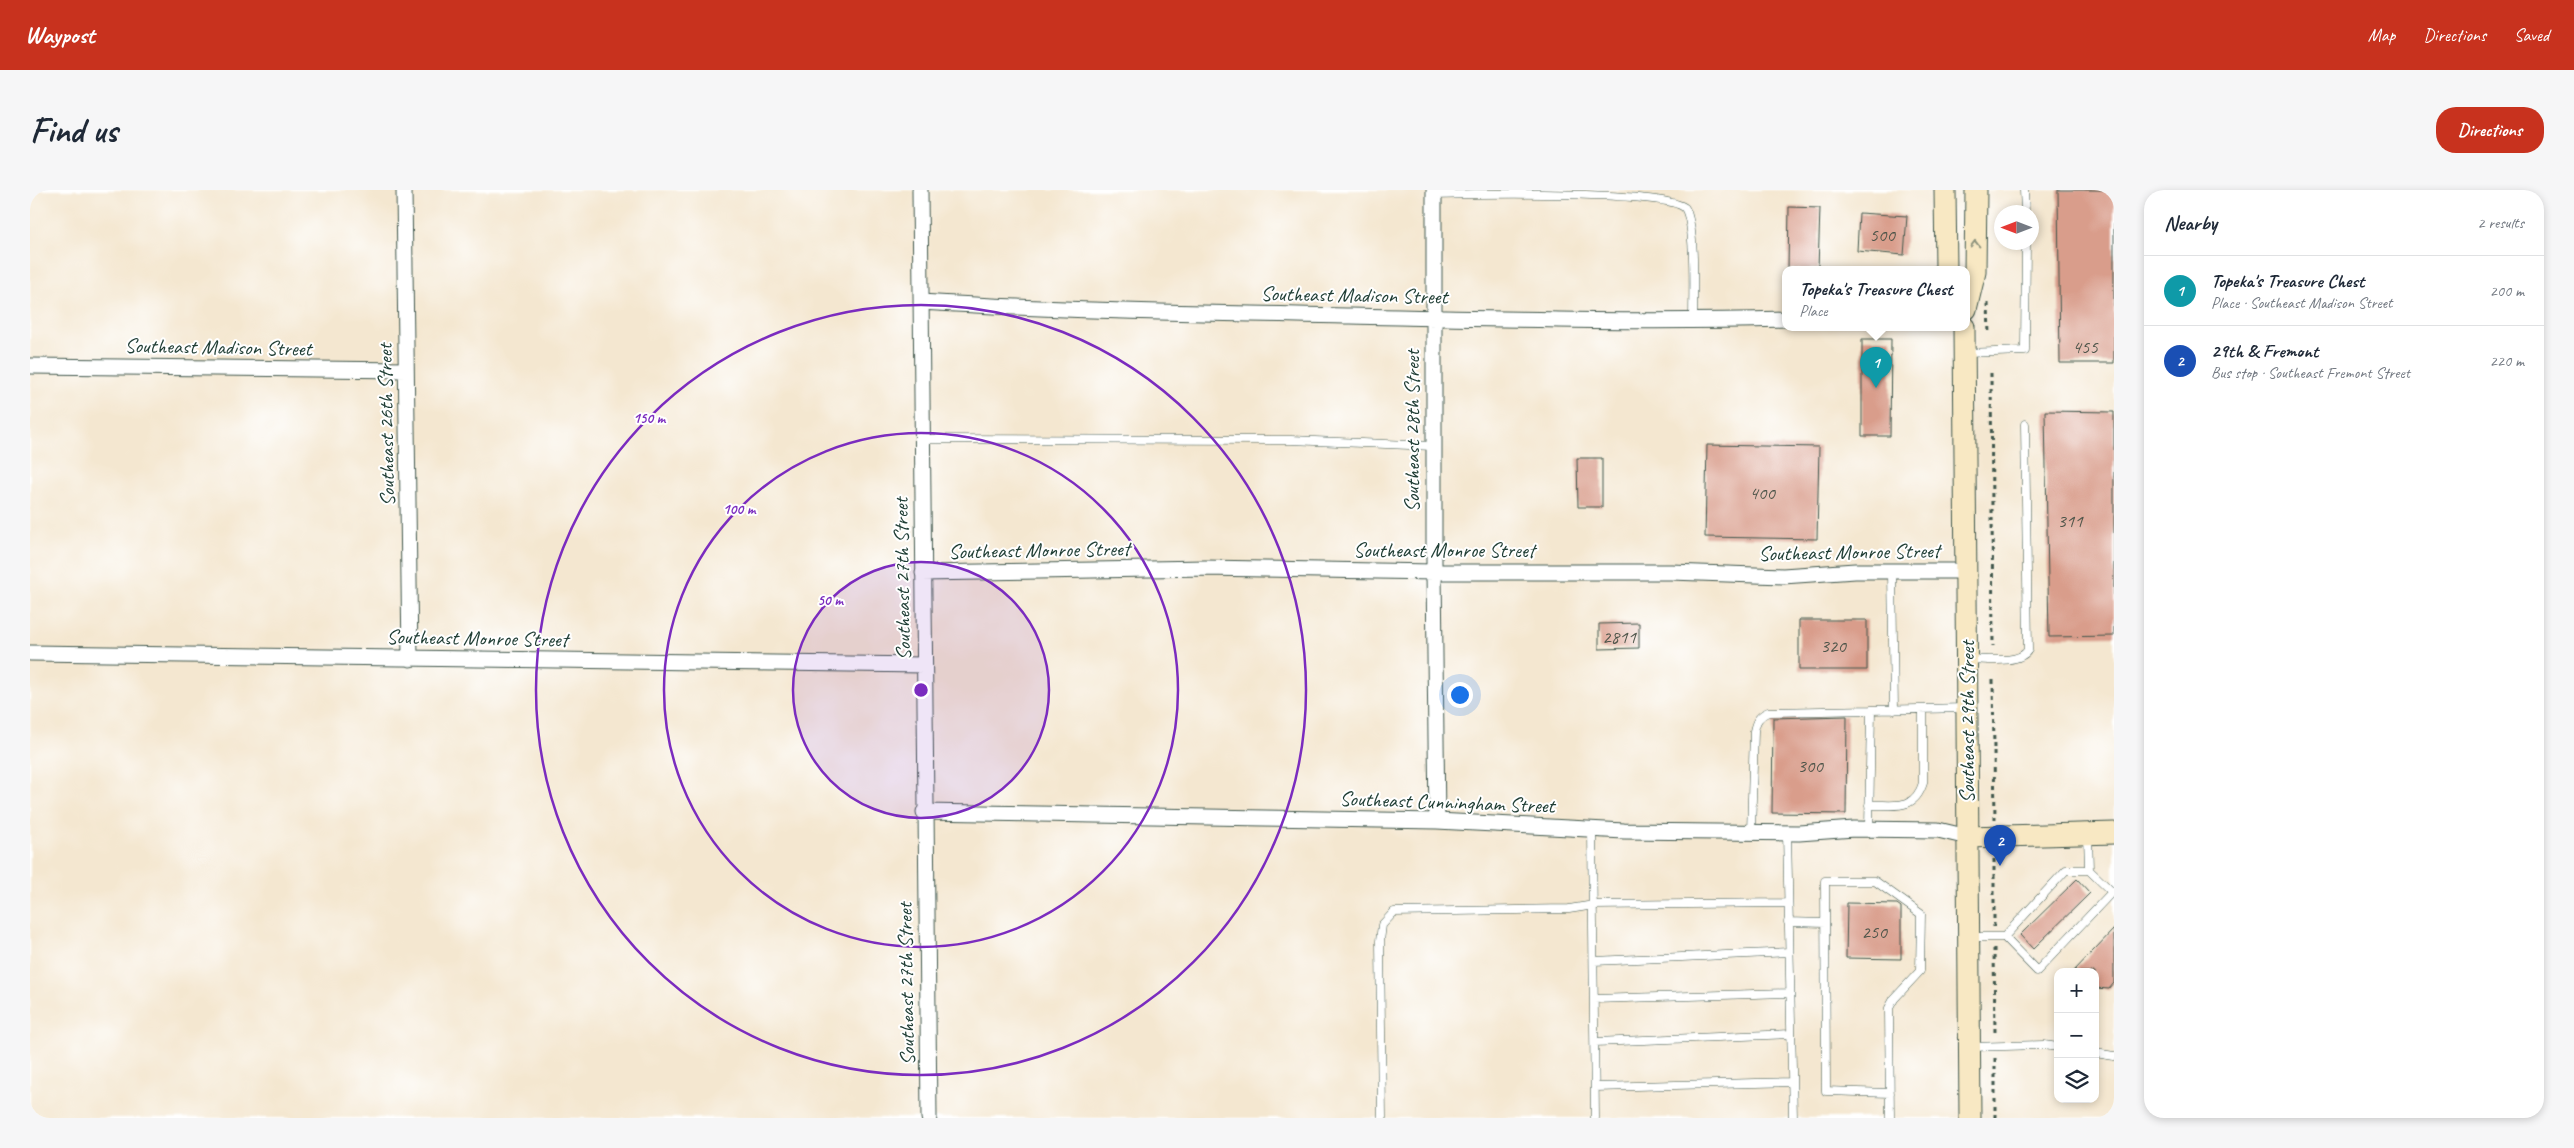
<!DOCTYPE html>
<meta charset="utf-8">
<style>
body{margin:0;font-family:Caveat,sans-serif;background:#f6f6f7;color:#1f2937}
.controls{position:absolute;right:15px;bottom:15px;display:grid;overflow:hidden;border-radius:10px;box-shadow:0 2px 8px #0003}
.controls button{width:45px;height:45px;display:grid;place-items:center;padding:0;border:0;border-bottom:1px solid #e0e1e3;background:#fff;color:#1f2937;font:25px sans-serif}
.compass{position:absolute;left:1964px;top:15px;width:45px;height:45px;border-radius:50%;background:#fff;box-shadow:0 2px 8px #0003;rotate:270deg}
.you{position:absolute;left:1429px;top:504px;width:18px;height:18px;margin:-12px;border:4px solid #fff;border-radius:50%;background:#1a73e8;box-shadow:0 0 0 8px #1a73e833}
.badge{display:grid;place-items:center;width:32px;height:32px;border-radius:50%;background:#c8321e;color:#fff;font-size:16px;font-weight:700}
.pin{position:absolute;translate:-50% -41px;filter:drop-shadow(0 1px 2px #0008)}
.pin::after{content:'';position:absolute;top:26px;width:18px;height:15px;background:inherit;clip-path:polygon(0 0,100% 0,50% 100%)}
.popup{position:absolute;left:1752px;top:76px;width:188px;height:65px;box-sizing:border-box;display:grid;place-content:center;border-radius:10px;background:#fff;filter:drop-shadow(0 1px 4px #0005);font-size:16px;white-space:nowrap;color:#747a83}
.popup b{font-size:19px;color:#1f2937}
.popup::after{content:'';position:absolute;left:50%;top:100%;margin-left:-10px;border:10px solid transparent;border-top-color:#fff}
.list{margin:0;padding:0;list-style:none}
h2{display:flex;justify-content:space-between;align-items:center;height:65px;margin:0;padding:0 20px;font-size:21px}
h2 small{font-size:16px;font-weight:400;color:#747a83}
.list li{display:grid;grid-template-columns:32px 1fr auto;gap:15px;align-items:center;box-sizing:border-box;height:70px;padding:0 20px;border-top:1px solid #e0e1e3}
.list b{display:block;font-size:19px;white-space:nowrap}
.list p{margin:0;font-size:16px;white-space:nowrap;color:#747a83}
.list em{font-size:16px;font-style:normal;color:#747a83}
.icon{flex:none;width:28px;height:28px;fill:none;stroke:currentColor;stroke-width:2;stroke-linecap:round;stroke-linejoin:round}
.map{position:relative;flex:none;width:2084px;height:928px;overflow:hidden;border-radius:20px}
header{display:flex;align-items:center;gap:30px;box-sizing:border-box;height:70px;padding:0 25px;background:#c8321e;color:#fff}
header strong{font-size:24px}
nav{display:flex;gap:28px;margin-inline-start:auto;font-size:18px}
.intro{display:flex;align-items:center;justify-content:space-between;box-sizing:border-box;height:120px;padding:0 30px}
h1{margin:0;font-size:35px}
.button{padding:12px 22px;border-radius:20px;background:#c8321e;color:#fff;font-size:18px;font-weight:700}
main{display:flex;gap:30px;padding:0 30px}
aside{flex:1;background:#fff;border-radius:20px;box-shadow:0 2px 8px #0003}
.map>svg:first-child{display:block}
</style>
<header>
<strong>Waypost</strong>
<nav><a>Map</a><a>Directions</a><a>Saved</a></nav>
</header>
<div class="intro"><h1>Find us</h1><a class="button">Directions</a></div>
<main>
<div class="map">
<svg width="2084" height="928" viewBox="0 0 2084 928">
<rect width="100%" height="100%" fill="#fff"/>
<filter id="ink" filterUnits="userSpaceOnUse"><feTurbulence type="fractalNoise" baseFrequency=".02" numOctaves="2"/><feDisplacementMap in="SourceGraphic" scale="10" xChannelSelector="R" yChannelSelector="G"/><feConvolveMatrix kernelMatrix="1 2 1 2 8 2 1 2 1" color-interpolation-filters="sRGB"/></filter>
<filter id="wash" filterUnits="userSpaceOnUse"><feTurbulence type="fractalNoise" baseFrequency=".0096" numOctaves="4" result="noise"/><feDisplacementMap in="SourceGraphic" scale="20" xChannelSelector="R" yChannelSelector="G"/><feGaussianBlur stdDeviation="1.12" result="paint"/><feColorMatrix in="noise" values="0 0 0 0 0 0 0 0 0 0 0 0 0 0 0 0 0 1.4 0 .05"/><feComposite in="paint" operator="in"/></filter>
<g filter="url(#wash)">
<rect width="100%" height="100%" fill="#f4e7d0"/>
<g id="blocks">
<!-- building -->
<path fill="#d99d8b" d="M2028,0h56v173h-54z
M1759,17l31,1 -2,61h-30z
M1829,23l48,3 -3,39 -47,-4z
M1832,149h29l-1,97h-28z
M2015,221l69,1v224l-65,1z
M1677,255l112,2 -2,92 -112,-2z
M1547,268h25v49h-24z
M1769,430h68v50h-68z
M1609,433v25l-40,1v-25z
M1817,526l-1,98 -74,-1 1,-95z
M2047,689l13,14 -57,56 -13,-14z
M1817,713l50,1 4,3v52l-55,-1z
M2084,739v54l-5,6 -14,-1v-16h-22z"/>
</g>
</g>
<g filter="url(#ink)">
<use href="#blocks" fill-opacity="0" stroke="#3f564b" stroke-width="1"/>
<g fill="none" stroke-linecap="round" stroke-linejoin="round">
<!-- lane casing -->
<g stroke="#3f564b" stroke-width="9">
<path id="lane" d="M1994,0l1,22
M1404,5c37,-1 232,-5 251,13 11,18 8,89 8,113
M1935,163l60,-2 1,-109
M892,249l369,1 142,6
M1862,381l2,139
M1938,469c16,0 51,6 60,-9l-3,-226
M1839,615c25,-1 45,7 54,-22v-74
M1839,639l2,-119 95,-2
M1562,640l3,288
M1721,642l3,-101c2,-10 5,-15 14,-19l103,-2
M1757,643l6,285
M1758,732l37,1
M1941,747h33l33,34 75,-79 -23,-22 -1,-35
M1974,747l62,-67h23
M1564,771l195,-9
M1564,809l196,-6
M1565,852l196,-8
M1940,857l74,-2 14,2
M2065,863l19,3
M1565,897l197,-5
M1860,903l-64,-2 -1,-210h50l46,33 -1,57 -26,28 -5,9 1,110
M1352,928l-2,-177 2,-16 12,-13 175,-3 25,-4 194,-2"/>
</g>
<!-- street casing -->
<g stroke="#3f564b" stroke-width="17">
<path id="street" d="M374,0l6,469
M890,0l9,928
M1404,0v382l3,249
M891,112c143,9 286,11 430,14 145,3 290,7 435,3
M0,176l376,4
M893,383l282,-5 229,4h237l112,4 72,-5h110
M0,463l894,12
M894,622l513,9 187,10 175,2 55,-4 84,1 30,7"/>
</g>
<!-- secondary casing -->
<g stroke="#3f564b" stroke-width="23">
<path id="secondary" d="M1915,0l1,79
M1936,119l9,-37 1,-82
M1934,137l6,791
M1938,647l146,-4"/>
</g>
<!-- path -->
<path stroke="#3f564b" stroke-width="3" stroke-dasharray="4 4" stroke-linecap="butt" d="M1958,113l1,32
M1961,183l2,273
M1963,490l2,139
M1964,737v-74
M1964,758l1,86
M1965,868v60"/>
<!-- lane -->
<use href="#lane" stroke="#fff" stroke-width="8"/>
<!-- street -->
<use href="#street" stroke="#fff" stroke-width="15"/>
<!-- secondary -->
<use href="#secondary" stroke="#f8e8c3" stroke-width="21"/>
</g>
<!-- one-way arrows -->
<defs><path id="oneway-chevron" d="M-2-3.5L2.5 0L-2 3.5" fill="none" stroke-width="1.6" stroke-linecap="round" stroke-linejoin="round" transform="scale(1.25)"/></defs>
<use stroke="#8c927c" href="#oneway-chevron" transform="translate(1945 54) rotate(-90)"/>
</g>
<!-- distance rings -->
<circle cx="891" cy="500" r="128" fill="#7b2cbf" fill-opacity=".12"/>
<g fill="none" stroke="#7b2cbf" stroke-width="2.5">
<circle cx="891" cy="500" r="128"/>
<circle cx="891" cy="500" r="257"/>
<circle cx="891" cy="500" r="385"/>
</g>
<g text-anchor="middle" stroke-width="4" stroke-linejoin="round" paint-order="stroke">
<!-- number labels -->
<g font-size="19" fill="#4e554a">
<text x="1852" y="51">500</text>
<text x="2055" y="163">455</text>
<text x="1732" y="309">400</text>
<text x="2040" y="337">311</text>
<text x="1589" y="453">2811</text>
<text x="1803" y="462">320</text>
<text x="1780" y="582">300</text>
<text x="1844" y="748">250</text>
</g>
<!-- street labels -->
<g font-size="21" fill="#1f3d34" stroke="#fff">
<text transform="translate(1324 105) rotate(1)" y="7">Southeast Madison Street</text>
<text transform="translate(188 157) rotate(1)" y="7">Southeast Madison Street</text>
<text transform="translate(356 235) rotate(-91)" y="7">Southeast 26th Street</text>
<text transform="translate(1382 241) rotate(-90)" y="7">Southeast 28th Street</text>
<text transform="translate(1009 360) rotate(-1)" y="7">Southeast Monroe Street</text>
<text x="1414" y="367">Southeast Monroe Street</text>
<text transform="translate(1819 362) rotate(-1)" y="7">Southeast Monroe Street</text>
<text transform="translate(872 389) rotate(-91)" y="7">Southeast 27th Street</text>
<text transform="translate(447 448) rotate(1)" y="7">Southeast Monroe Street</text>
<text transform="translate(1937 532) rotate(-90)" y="7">Southeast 29th Street</text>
<text transform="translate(1417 612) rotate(2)" y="7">Southeast Cunningham Street</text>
<text transform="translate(876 794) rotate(-91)" y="7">Southeast 27th Street</text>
</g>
</g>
<circle cx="891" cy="500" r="8" fill="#7b2cbf" stroke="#fff" stroke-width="2.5"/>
<g font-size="15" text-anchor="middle" font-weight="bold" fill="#7b2cbf" stroke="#fff" stroke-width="4" stroke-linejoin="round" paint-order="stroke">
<text x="619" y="233">150 m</text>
<text x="709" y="324">100 m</text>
<text x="800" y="415">50 m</text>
</g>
</svg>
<div class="controls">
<button>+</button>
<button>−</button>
<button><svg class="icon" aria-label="layers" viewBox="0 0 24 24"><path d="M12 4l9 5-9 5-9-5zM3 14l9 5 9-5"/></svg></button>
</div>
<svg class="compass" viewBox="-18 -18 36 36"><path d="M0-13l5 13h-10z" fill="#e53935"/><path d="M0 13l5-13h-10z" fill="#747a83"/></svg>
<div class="you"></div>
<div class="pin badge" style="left:1846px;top:198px;background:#0f9aa8">1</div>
<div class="popup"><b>Topeka's Treasure Chest</b>Place</div>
<div class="pin badge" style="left:1970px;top:676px;background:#1a4fb4">2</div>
</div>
<aside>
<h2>Nearby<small>2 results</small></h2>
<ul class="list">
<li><span class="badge" style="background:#0f9aa8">1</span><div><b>Topeka's Treasure Chest</b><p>Place · Southeast Madison Street</p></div><em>200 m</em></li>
<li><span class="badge" style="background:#1a4fb4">2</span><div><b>29th &amp; Fremont</b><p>Bus stop · Southeast Fremont Street</p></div><em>220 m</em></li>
</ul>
</aside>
</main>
